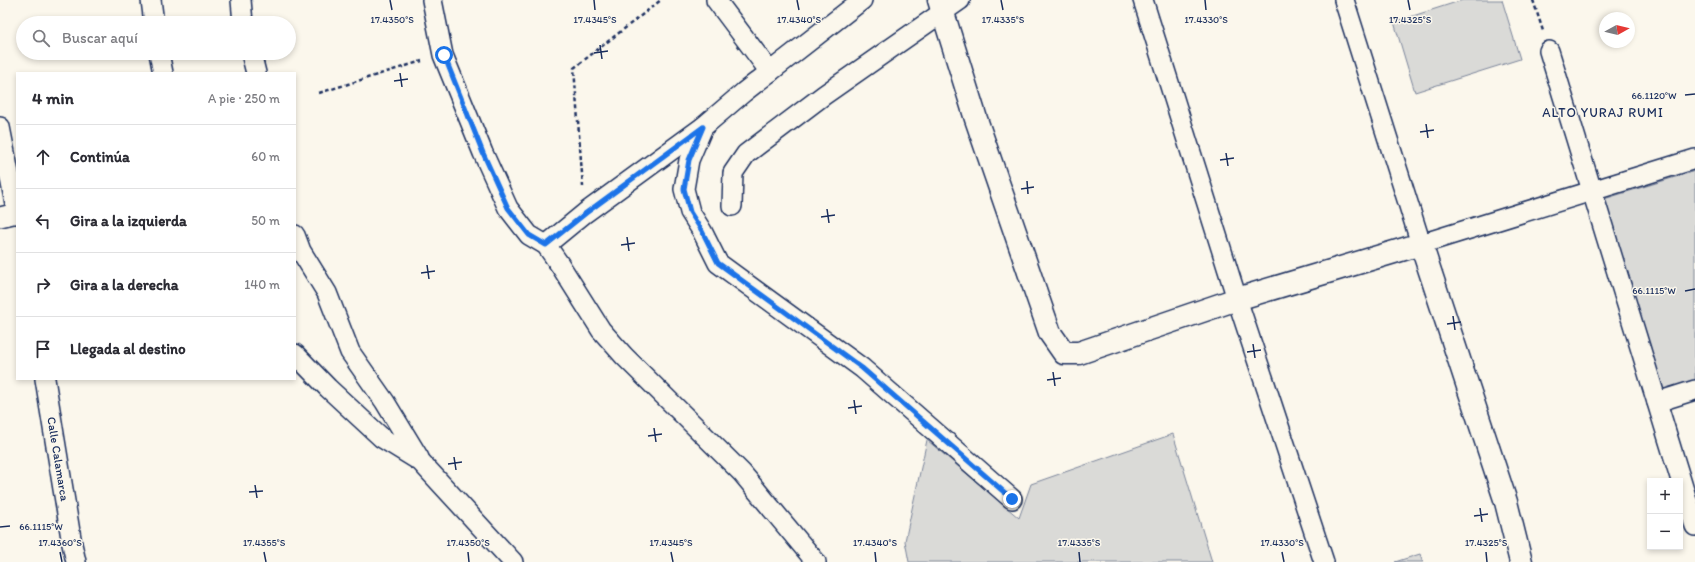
<!DOCTYPE html>
<html lang="es">
<meta charset="utf-8">
<style>
body{margin:0;font-family:Itim,sans-serif;background:#f7f7f7;color:#2b2b33}
.controls{position:absolute;right:12px;bottom:12px;display:grid;overflow:hidden;border-radius:0px;box-shadow:0 2px 6px #0003}
.controls button{width:36px;height:36px;display:grid;place-items:center;padding:0;border:0;border-bottom:1px solid #e1e1e2;background:#fff;color:#2b2b33;font:20px sans-serif}
.compass{position:absolute;left:1599px;top:12px;width:36px;height:36px;border-radius:50%;background:#fff;box-shadow:0 2px 6px #0003;rotate:82deg}
.stop{position:absolute;width:12px;height:12px;margin:-9px;border:3px solid #1a73e8;border-radius:50%;background:#fff}
.stop.end{background:#1a73e8;border-color:#fff;box-shadow:0 1px 4px #0008}
.list{margin:0;padding:0;list-style:none}
h2{display:flex;justify-content:space-between;align-items:center;height:52px;margin:0;padding:0 16px;font-size:17px}
h2 small{font-size:13px;font-weight:400;color:#7c7c81}
.list li{display:grid;grid-template-columns:26px 1fr auto;gap:12px;align-items:center;box-sizing:border-box;height:64px;padding:0 16px;border-top:1px solid #e1e1e2}
.list b{display:block;font-size:15px;white-space:nowrap}
.list em{font-size:13px;font-style:normal;color:#7c7c81}
.icon{flex:none;width:22px;height:22px;fill:none;stroke:currentColor;stroke-width:2;stroke-linecap:round;stroke-linejoin:round}
.map{position:relative;flex:none;width:1695px;height:562px;overflow:hidden}
.search{position:absolute;background:#fff;box-shadow:0 2px 6px #0003;left:16px;top:16px;width:280px;height:44px;display:flex;align-items:center;gap:10px;box-sizing:border-box;padding:0 14px;border-radius:22px;color:#7c7c81;font-size:15px}
.panel{position:absolute;background:#fff;box-shadow:0 2px 6px #0003;left:16px;top:72px;width:280px;height:308px;border-radius:0px}
.map>svg:first-child{display:block}
</style>
<div class="map">
<svg width="1695" height="562" viewBox="0 0 1695 562">
<rect width="100%" height="100%" fill="#fbf7ec"/>
<filter id="ink" filterUnits="userSpaceOnUse"><feTurbulence type="fractalNoise" baseFrequency=".025" numOctaves="2"/><feDisplacementMap in="SourceGraphic" scale="8" xChannelSelector="R" yChannelSelector="G"/><feConvolveMatrix kernelMatrix="1 2 1 2 8 2 1 2 1" color-interpolation-filters="sRGB"/></filter>
<g filter="url(#ink)">
<!-- green -->
<path fill="#dadad7" stroke="#7a849a" d="M1463,0h39l18,59 -105,33 -21,-70z
M1695,171v211l-31,10 -60,-193z
M1173,434l39,128h-303l-4,-21 22,-101 92,78 12,-34z
M1420,554l3,8h-28z"/>
<g fill="none" stroke-linecap="round" stroke-linejoin="round">
<!-- minor casing -->
<g stroke="#1b2f5e" stroke-width="22">
<g id="minor">
<path d="M151,0l3,23"/>
<path d="M241,0l2,23"/>
<path d="M432,0l11,55 40,98 25,55 21,27 17,10 14,20 41,65 23,26 118,117 74,89"/>
<path d="M716,0l54,72"/>
<path d="M1143,0l94,299 87,263"/>
<path d="M1344,0l77,244 274,-85"/>
<path d="M1549,51l146,475"/>
<path d="M159,53l4,20"/>
<path d="M251,53l5,20"/>
<path d="M0,127l17,87"/>
<path d="M703,127l-14,33 -5,29 6,23 12,19 16,32 144,105 150,131"/>
<path d="M732,206l1,-33 13,-19 78,-59 136,-95"/>
<path d="M0,217l17,-4"/>
<path d="M295,235l6,16 26,42 23,59 35,50 34,56"/>
<path d="M546,245l39,-32 118,-86 41,-35 118,-92"/>
<path d="M295,354l33,34 54,50 39,24 92,100"/>
<path id="s1" d="M45,379l27,165 4,18"/>
<path d="M1657,402l38,-12"/>
</g>
</g>
<!-- tertiary casing -->
<g stroke="#1b2f5e" stroke-width="25">
<path id="tertiary" d="M939,0l37,119 74,214 14,20h15l158,-54 184,-55 85,258 15,60"/>
</g>
<!-- path -->
<path stroke="#1b2f5e" stroke-width="2.5" stroke-dasharray="4 3" stroke-linecap="butt" d="M1533,0l10,31
M319,93l103,-32
M583,187l-9,-119 87,-68"/>
<!-- minor -->
<use href="#minor" stroke="#fbf7ec" stroke-width="19"/>
<!-- tertiary -->
<use href="#tertiary" stroke="#fbf7ec" stroke-width="22"/>
</g>
</g>
<g fill="none" stroke-linecap="round" stroke-linejoin="round" filter="url(#ink)">
<!-- route -->
<path stroke="#1a73e8" stroke-width="5" d="M444,55l39,98 25,55 21,27 17,10 40,-32 117,-86 -14,33 -5,29 6,23 12,19 16,32 144,105 150,131"/>
</g>
<!-- ticks -->
<path fill="none" stroke="#1b2f5e" stroke-width="1.5" d="M390,0l2,10M594,0l1,10M797,0l2,10M1001,0l2,10M1205,0l1,10M1408,0l2,10M600,45l2,14M594,53l14,-2M400,73l2,14M394,81l14,-2M1685,95l10,-1M1426,124l2,14M1420,132l14,-2M1226,153l2,13M1220,160l14,-2M1027,181l1,13M1021,189l13,-2M827,209l2,14M821,217l14,-2M627,237l2,14M621,245l14,-2M427,265l2,14M421,273l14,-2M1685,291l10,-2M1453,316l2,14M1447,324l14,-2M1253,344l2,14M1247,352l14,-2M1053,372l2,14M1047,380l14,-2M854,400l2,14M848,408l14,-2M654,428l2,14M648,436l14,-2M454,457l2,13M448,464l14,-2M255,485l2,13M249,492l14,-1M1480,508l2,14M1474,516l14,-2M0,527l10,-1M60,552l2,10M264,552l2,10M468,552l1,10M671,552l2,10M875,552l1,10M1079,552l1,10M1282,552l2,10M1486,552l1,10"/>
<g text-anchor="middle" stroke-width="3" stroke-linejoin="round" paint-order="stroke">
<!-- street labels -->
<g font-size="12" fill="#1b2f5e" stroke="#fbf7ec">
<text dy="4" stroke="none"><textPath href="#s1" startOffset="81">Calle Calamarca</textPath></text>
</g>
<!-- neighbourhood labels -->
<g font-size="13" letter-spacing="1" fill="#1b2f5e" stroke="#fbf7ec">
<text x="1603" y="117">ALTO YURAJ RUMI</text>
</g>
</g>
<g font-size="10" text-anchor="middle" fill="#1b2f5e" stroke="#fbf7ec" stroke-width="3" stroke-linejoin="round" paint-order="stroke">
<text x="392" y="23">17.4350°S</text>
<text x="595" y="23">17.4345°S</text>
<text x="799" y="23">17.4340°S</text>
<text x="1003" y="23">17.4335°S</text>
<text x="1206" y="23">17.4330°S</text>
<text x="1410" y="23">17.4325°S</text>
<text x="1654" y="99">66.1120°W</text>
<text x="1654" y="294">66.1115°W</text>
<text x="41" y="530">66.1115°W</text>
<text x="60" y="546">17.4360°S</text>
<text x="264" y="546">17.4355°S</text>
<text x="468" y="546">17.4350°S</text>
<text x="671" y="546">17.4345°S</text>
<text x="875" y="546">17.4340°S</text>
<text x="1079" y="546">17.4335°S</text>
<text x="1282" y="546">17.4330°S</text>
<text x="1486" y="546">17.4325°S</text>
</g>
</svg>
<div class="controls">
<button>+</button>
<button>−</button>
</div>
<svg class="compass" viewBox="-18 -18 36 36"><path d="M0-13l5 13h-10z" fill="#e53935"/><path d="M0 13l5-13h-10z" fill="#7c7c81"/></svg>
<div class="stop" style="left:444px;top:55px"></div>
<div class="stop end" style="left:1012px;top:499px"></div>
<div class="search"><svg class="icon" aria-label="search" viewBox="0 0 24 24"><circle cx="10" cy="10" r="6"/><path d="M15 15l6 6"/></svg>Buscar aquí</div>
<section class="panel">
<h2>4 min<small>A pie · 250 m</small></h2>
<ul class="list">
<li><svg class="icon" aria-label="ahead" viewBox="0 0 24 24"><path d="M12 20V5M6 11l6-6 6 6"/></svg><div><b>Continúa</b></div><em>60 m</em></li>
<li><svg class="icon" aria-label="left" viewBox="0 0 24 24"><path d="M17 20v-9H6M10 6l-5 5 5 5"/></svg><div><b>Gira a la izquierda</b></div><em>50 m</em></li>
<li><svg class="icon" aria-label="right" viewBox="0 0 24 24"><path d="M7 20v-9h11M14 6l5 5-5 5"/></svg><div><b>Gira a la derecha</b></div><em>140 m</em></li>
<li><svg class="icon" aria-label="arrive" viewBox="0 0 24 24"><path d="M6 21V4h12l-3 4 3 4H6"/></svg><div><b>Llegada al destino</b></div></li>
</ul>
</section>
</div>
